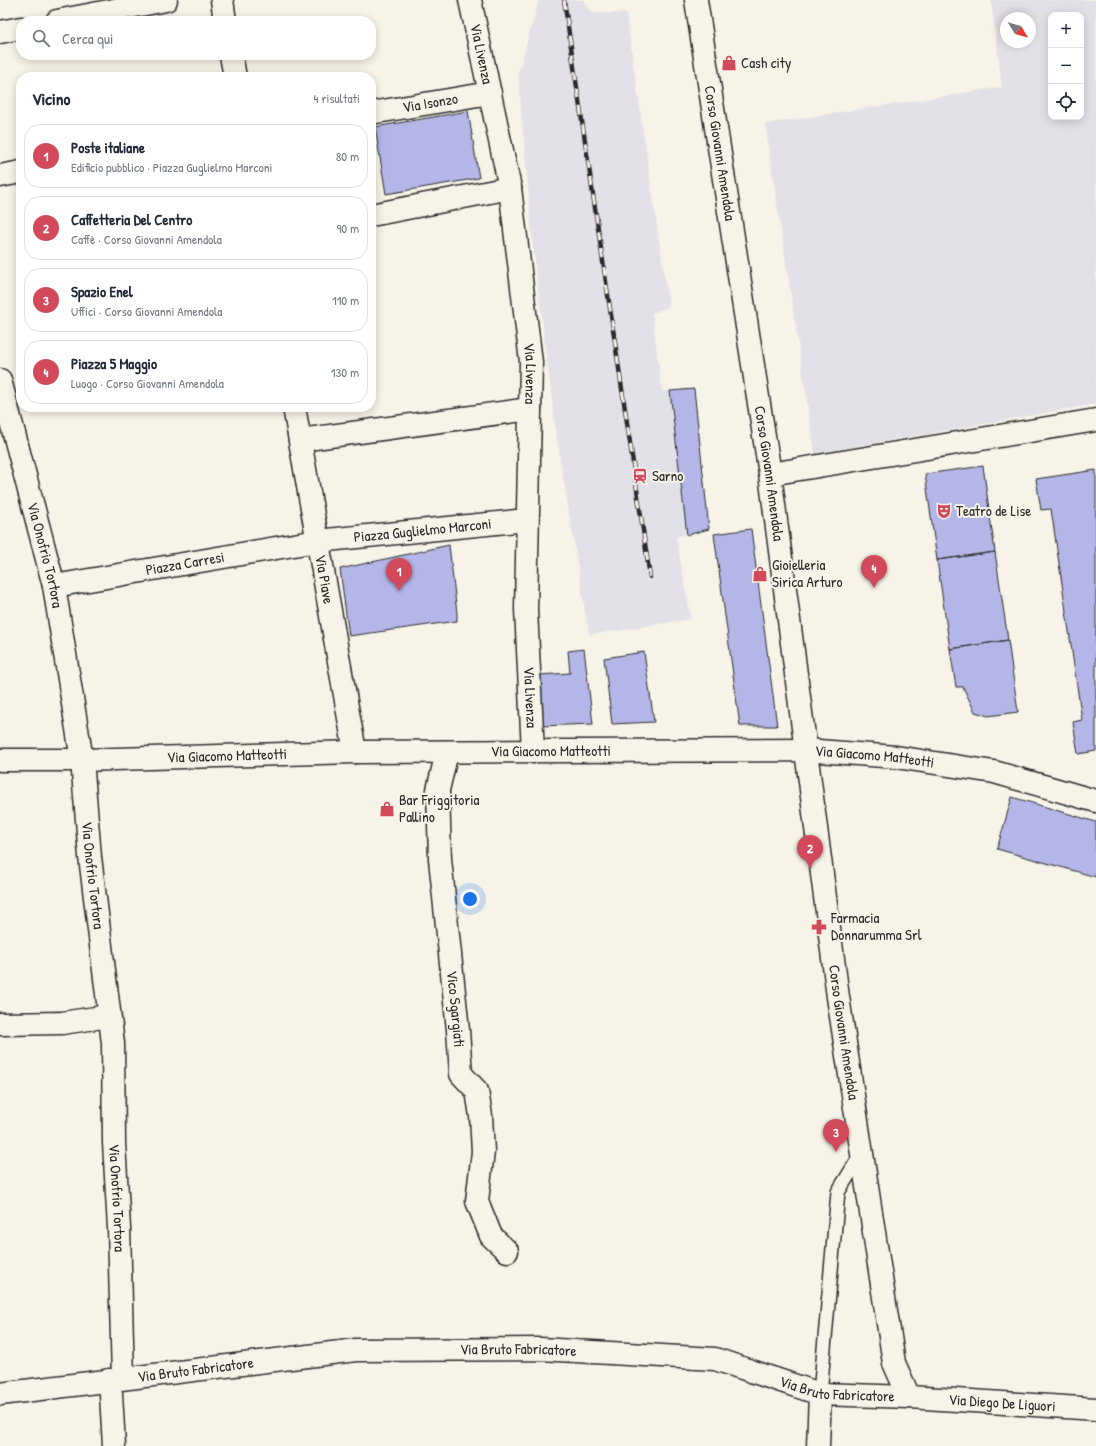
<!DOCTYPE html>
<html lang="it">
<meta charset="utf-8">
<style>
body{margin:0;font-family:"Patrick Hand",sans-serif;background:#f2f2f3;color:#1f2937}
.controls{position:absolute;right:12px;top:12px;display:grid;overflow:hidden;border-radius:8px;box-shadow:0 2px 10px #0003}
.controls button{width:36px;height:36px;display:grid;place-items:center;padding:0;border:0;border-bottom:1px solid #e0e1e3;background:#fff;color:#1f2937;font:20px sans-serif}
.compass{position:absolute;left:1000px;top:12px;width:36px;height:36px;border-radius:50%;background:#fff;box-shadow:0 2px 10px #0003;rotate:127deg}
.you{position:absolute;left:470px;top:899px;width:14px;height:14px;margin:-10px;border:3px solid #fff;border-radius:50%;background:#1a73e8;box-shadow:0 0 0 6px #1a73e833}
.badge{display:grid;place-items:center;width:26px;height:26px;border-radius:50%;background:#d1495b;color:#fff;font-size:13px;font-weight:700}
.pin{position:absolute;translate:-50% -33px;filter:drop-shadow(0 1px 2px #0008)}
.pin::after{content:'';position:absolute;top:21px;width:14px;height:12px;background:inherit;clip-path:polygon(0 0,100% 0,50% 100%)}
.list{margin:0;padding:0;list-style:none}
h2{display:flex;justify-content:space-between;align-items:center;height:52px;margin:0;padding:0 16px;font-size:17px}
h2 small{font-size:13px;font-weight:400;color:#747a83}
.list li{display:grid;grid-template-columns:26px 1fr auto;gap:12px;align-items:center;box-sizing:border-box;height:64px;margin:0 8px 8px;padding:0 8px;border:1px solid #e0e1e3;border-radius:16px}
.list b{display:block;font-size:15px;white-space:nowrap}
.list p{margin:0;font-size:13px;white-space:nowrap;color:#747a83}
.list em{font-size:13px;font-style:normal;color:#747a83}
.icon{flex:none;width:22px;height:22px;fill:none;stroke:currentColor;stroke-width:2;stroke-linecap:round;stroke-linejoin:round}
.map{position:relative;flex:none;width:1096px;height:1446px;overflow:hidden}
.search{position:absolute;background:#fff;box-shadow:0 2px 10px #0003;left:16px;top:16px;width:360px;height:44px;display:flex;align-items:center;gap:10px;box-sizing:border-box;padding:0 14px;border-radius:16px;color:#747a83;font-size:15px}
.panel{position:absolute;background:#fff;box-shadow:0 2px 10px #0003;left:16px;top:72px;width:360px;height:340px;border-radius:16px}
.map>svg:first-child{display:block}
</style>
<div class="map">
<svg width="1096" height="1446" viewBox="0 0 1096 1446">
<rect width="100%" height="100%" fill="#f7f3e8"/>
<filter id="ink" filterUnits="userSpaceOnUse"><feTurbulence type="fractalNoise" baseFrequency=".025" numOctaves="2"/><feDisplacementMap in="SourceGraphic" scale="8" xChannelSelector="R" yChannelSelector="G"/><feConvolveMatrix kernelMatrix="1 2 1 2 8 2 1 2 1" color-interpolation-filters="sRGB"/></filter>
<g filter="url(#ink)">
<!-- built -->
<path fill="#e3e1e8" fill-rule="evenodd" d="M539,0h44l9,13h34l43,294 -17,6 10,78h8l24,-2 15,140 -33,8 15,82 -102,16 -33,-202 -23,-187 -15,-173z
M991,0h105v404l-281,50 -50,-330 237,-37zM1051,15h30v102h-30zM1006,18h24v24h-24z"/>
<!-- building -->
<path fill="#b3b6e7" stroke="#2b2b2b" d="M468,111l11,67 -93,16 -11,-67z
M694,389l15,140 -22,6 -17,-144z
M983,466l12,86 -58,8 -12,-86z
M1096,470v281l-18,3 -5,-32 9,-2 -31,-211 -10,1 -5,-31z
M751,529l26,197h-37l-26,-192z
M449,545l8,68v8l-108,15 -9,-67z
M995,552l13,88 -58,9 -13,-89z
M1008,640l10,72 -30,4 -13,-4 -12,-25h-7l-6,-38z
M584,649l9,75 -53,2 -1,-51 31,-2 -2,-22z
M644,652l10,70 -42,2 -8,-66z
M1012,797l84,25v55l-99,-28z"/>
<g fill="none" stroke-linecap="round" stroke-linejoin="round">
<!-- service casing -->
<g stroke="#2b2b2b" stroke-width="16">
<path id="service" d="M820,1394l18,-202 24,-39"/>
</g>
<!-- minor casing -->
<g stroke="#2b2b2b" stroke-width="25">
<g id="minor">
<path d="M222,0l3,21"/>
<path id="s1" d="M470,0l40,188 21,174 -5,247 7,143"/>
<path id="s2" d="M696,0l74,474 68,523 56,366 15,34"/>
<path d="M57,21l109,-21"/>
<path d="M0,32l21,-4"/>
<path d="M231,55l4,22"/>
<path id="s3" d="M371,113l119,-20"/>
<path d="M0,176l21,-4"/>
<path d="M371,215l139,-27"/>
<path id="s4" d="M0,380l54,206 28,174 8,97 23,186 1,100 5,85 4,150"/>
<path id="s5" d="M294,407l61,345"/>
<path d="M300,440l230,-31"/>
<path d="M770,474l326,-54"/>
<path id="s6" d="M54,586l263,-45 210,-21"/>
<path id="s7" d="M447,752l-9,38 2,69 18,171 3,44 16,17 4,25 2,36 -6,49 14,35 16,15"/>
<path d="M0,1024l62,-1 47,-7"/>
<path d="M109,1380l2,14 3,52"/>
<path id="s8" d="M0,1394l356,-44 184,-1 175,10 105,35 89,3 187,12"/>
<path d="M818,1446l2,-52"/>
</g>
</g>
<!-- tertiary casing -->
<g stroke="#2b2b2b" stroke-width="25">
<g id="tertiary">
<path id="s9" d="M0,760h82l273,-8 451,-2 90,7 98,15 102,29"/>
</g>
</g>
<!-- service -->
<use href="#service" stroke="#f7f3e8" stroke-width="13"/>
<!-- minor -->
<use href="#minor" stroke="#f7f3e8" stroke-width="22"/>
<!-- tertiary -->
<use href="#tertiary" stroke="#f7f3e8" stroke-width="22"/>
<!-- rail casing -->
<g stroke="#2b2b2b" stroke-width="4.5">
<path id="rail" d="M564,0l86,577"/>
</g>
<!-- rail -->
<use href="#rail" stroke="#f7f3e8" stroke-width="3" stroke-dasharray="9" stroke-linecap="butt"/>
</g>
</g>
<!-- icons -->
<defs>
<g id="shop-bare" transform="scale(1.2)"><path d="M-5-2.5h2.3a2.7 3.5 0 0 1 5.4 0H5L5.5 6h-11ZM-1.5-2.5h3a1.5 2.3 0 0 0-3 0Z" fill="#d1495b" stroke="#f7f3e8" stroke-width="2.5" paint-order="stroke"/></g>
<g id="station-bare" transform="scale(1.2)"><path d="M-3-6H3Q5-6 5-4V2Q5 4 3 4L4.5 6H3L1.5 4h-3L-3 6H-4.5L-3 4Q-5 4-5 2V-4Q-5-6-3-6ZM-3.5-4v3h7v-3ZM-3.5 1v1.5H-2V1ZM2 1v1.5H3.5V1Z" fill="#d1495b" stroke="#f7f3e8" stroke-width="2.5" paint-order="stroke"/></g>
<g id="theatre-bare" transform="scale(1.2)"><path d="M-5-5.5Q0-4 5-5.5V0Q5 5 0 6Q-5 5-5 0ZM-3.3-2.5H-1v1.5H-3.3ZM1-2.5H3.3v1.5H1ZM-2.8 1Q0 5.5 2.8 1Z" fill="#d1495b" stroke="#f7f3e8" stroke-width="2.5" paint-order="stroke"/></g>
<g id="pharmacy-bare" transform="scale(1.2)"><path d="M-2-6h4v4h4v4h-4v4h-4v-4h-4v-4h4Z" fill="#d1495b" stroke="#f7f3e8" stroke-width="2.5" paint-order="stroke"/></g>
</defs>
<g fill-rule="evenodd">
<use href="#shop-bare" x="729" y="63"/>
<use href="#station-bare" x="640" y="476"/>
<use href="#theatre-bare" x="944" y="511"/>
<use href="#shop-bare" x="760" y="574"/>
<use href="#shop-bare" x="387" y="809"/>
<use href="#pharmacy-bare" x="819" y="927"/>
</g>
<g text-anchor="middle" stroke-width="4" stroke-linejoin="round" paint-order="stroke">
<!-- street labels -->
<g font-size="15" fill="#2b2b2b" stroke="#f7f3e8">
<text dy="5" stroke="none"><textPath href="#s1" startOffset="55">Via Livenza</textPath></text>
<text dy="5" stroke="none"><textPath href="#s3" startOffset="60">Via Isonzo</textPath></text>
<text dy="5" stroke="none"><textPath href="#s2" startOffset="155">Corso Giovanni Amendola</textPath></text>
<text dy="5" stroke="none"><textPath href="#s1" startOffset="379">Via Livenza</textPath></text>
<text dy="5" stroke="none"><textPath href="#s2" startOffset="479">Corso Giovanni Amendola</textPath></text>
<text dy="5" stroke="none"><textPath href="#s6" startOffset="373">Piazza Guglielmo Marconi</textPath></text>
<text dy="5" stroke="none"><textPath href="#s4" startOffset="181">Via Onofrio Tortora</textPath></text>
<text dy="5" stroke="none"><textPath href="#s6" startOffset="133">Piazza Carresi</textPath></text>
<text dy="5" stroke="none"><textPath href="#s5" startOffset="175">Via Piave</textPath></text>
<text dy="5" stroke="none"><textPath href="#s1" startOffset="703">Via Livenza</textPath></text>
<text dy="5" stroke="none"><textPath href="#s9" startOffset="551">Via Giacomo Matteotti</textPath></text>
<text dy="5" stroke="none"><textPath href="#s9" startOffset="227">Via Giacomo Matteotti</textPath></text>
<text dy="5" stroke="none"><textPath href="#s9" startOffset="875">Via Giacomo Matteotti</textPath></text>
<text dy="5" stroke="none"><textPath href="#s4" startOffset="505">Via Onofrio Tortora</textPath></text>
<text dy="5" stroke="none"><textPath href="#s7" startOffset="259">Vico Sgargiati</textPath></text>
<text dy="5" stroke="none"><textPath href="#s2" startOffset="1043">Corso Giovanni Amendola</textPath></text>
<text dy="5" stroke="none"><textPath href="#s4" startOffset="829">Via Onofrio Tortora</textPath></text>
<text dy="5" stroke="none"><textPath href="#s8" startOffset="521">Via Bruto Fabricatore</textPath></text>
<text dy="5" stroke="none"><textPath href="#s8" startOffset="197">Via Bruto Fabricatore</textPath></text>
<text dy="5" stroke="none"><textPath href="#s8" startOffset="845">Via Bruto Fabricatore</textPath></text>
<text dy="5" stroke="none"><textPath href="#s8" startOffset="1011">Via Diego De Liguori</textPath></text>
</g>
<!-- poi labels -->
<g font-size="15" fill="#2b2b2b" stroke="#f7f3e8" text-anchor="start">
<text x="741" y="68">Cash city</text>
<text x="652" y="481">Sarno</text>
<text x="956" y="516">Teatro de Lise</text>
<text x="772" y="570">Gioielleria<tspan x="772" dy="17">Sirica Arturo</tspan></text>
<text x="399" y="805">Bar Friggitoria<tspan x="399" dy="17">Pallino</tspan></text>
<text x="831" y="923">Farmacia<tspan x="831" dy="17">Donnarumma Srl</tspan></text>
</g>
</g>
</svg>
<div class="controls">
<button>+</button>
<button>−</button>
<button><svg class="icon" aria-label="locate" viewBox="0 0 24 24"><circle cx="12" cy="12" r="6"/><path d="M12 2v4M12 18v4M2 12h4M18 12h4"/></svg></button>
</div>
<svg class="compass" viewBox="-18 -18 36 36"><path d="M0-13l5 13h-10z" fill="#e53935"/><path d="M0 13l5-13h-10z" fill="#747a83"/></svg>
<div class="you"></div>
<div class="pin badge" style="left:399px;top:591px">1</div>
<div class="pin badge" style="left:810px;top:868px">2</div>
<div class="pin badge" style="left:836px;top:1152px">3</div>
<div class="pin badge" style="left:874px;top:588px">4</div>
<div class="search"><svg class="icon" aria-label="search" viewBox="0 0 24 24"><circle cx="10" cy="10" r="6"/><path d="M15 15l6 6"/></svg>Cerca qui</div>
<section class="panel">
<h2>Vicino<small>4 risultati</small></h2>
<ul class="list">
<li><span class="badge">1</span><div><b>Poste italiane</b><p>Edificio pubblico · Piazza Guglielmo Marconi</p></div><em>80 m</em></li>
<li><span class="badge">2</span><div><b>Caffetteria Del Centro</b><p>Caffè · Corso Giovanni Amendola</p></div><em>90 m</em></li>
<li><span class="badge">3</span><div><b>Spazio Enel</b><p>Uffici · Corso Giovanni Amendola</p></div><em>110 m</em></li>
<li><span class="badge">4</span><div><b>Piazza 5 Maggio</b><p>Luogo · Corso Giovanni Amendola</p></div><em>130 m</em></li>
</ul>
</section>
</div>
